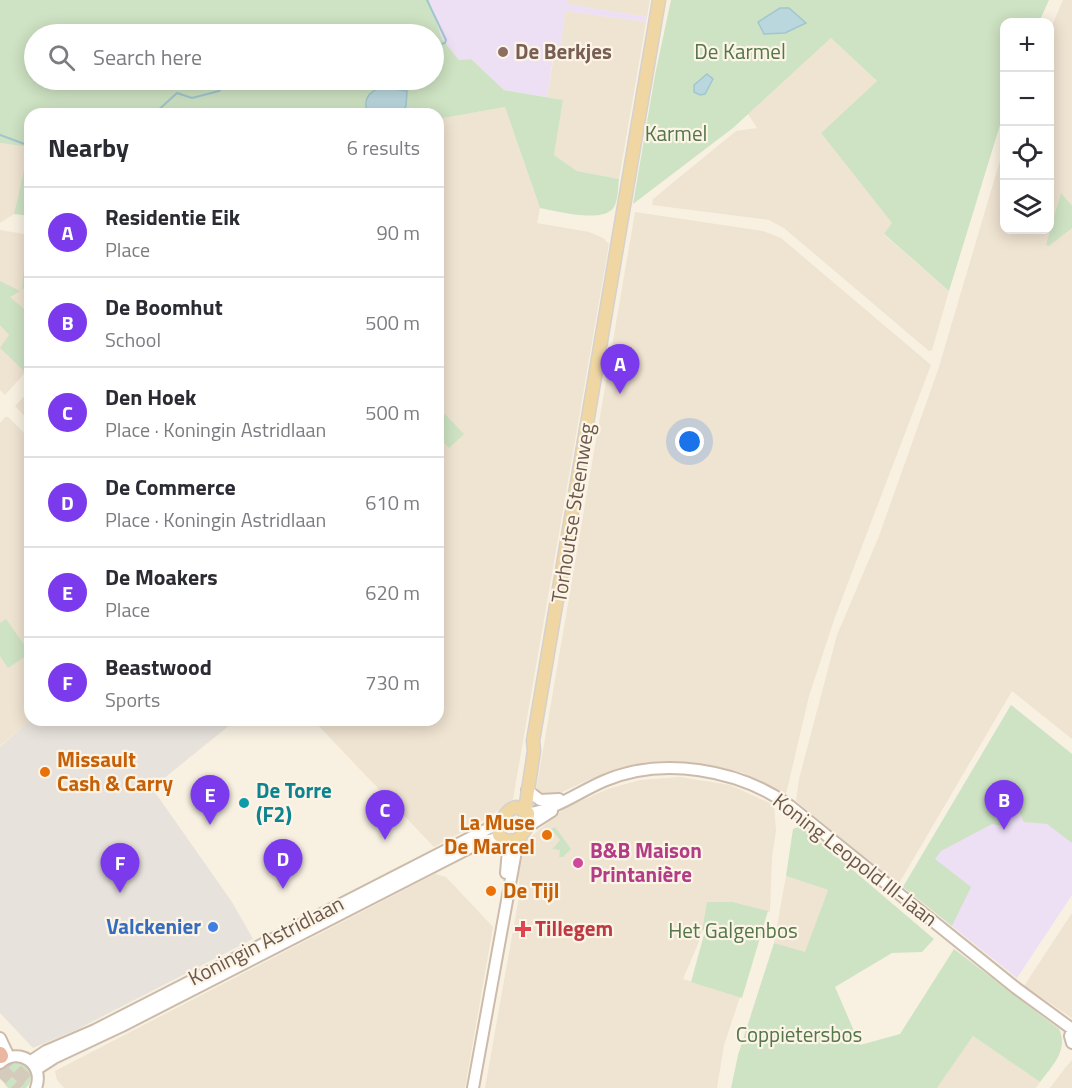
<!DOCTYPE html>
<meta charset="utf-8">
<style>
body{margin:0;font-family:"Titillium Web",sans-serif;background:#f7f7f7;color:#2b2b33}
.controls{position:absolute;right:18px;top:18px;display:grid;overflow:hidden;border-radius:12px;box-shadow:0 3px 15px #0003}
.controls button{width:54px;height:54px;display:grid;place-items:center;padding:0;border:0;border-bottom:2px solid #e1e1e2;background:#fff;color:#2b2b33;font:30px sans-serif}
.you{position:absolute;left:690px;top:442px;width:21px;height:21px;margin:-15px;border:4px solid #fff;border-radius:50%;background:#1a73e8;box-shadow:0 0 0 9px #1a73e833}
.badge{display:grid;place-items:center;width:39px;height:39px;border-radius:50%;background:#7c3aed;color:#fff;font-size:20px;font-weight:700}
.pin{position:absolute;translate:-50% -50px;filter:drop-shadow(0 2px 3px #0008)}
.pin::after{content:'';position:absolute;top:32px;width:21px;height:18px;background:inherit;clip-path:polygon(0 0,100% 0,50% 100%)}
.list{margin:0;padding:0;list-style:none}
h2{display:flex;justify-content:space-between;align-items:center;height:78px;margin:0;padding:0 24px;font-size:26px}
h2 small{font-size:20px;font-weight:400;color:#7c7c81}
.list li{display:grid;grid-template-columns:39px 1fr auto;gap:18px;align-items:center;box-sizing:border-box;height:90px;padding:0 24px;border-top:2px solid #e1e1e2}
.list b{display:block;font-size:22px;white-space:nowrap}
.list p{margin:0;font-size:20px;white-space:nowrap;color:#7c7c81}
.list em{font-size:20px;font-style:normal;color:#7c7c81}
.icon{flex:none;width:33px;height:33px;fill:none;stroke:currentColor;stroke-width:2;stroke-linecap:round;stroke-linejoin:round}
.map{position:relative;flex:none;width:1072px;height:1088px;overflow:hidden}
.search{position:absolute;background:#fff;box-shadow:0 3px 15px #0003;left:24px;top:24px;width:420px;height:66px;display:flex;align-items:center;gap:15px;box-sizing:border-box;padding:0 21px;border-radius:33px;color:#7c7c81;font-size:22px}
.panel{position:absolute;background:#fff;box-shadow:0 3px 15px #0003;left:24px;top:108px;width:420px;height:618px;border-radius:18px}
.map>svg:first-child{display:block}
</style>
<div class="map">
<svg width="1072" height="1088" viewBox="0 0 1072 1088">
<rect width="100%" height="100%" fill="#f8f1e2"/>
<!-- residential -->
<path fill="#efe3d1" d="M568,0h82l-3,17 -80,-13z
M1063,0h9v739l-60,-48 -114,194 -102,-84 3,-22 38,-144 42,-99 59,-166 66,-223v83h46v-200z
M565,11l81,11 -27,157 -42,-8 -23,-16 9,-55 -16,-3 9,-53 5,1z
M831,38l46,43 -56,52 72,91 -9,11 65,56 -17,59 -3,1 -145,-123 -15,-8 -117,-15 1,-6 83,-68 21,-3 -9,-14z
M505,107l35,101 -3,15 52,9 14,6 6,6 -96,555 -25,19 -54,29 -121,-127h125v-601z
M0,143l29,4 -15,67 -14,9z
M635,212l128,19 18,7 150,127 -96,252 -26,79 -23,98 -43,-21 -57,-11 -38,2 -24,4 -34,11 -32,15 -16,2 -6,-5z
M0,230l30,5v132l-25,28 -5,-5z
M30,390v32l-15,-16z
M5,417h3l22,22v281l-30,26v-323z
M680,777l50,8 44,20 2,26 -4,26 -2,55 -37,-10h-26l-7,37 -17,40 57,18 -16,48 -7,43h-232l35,-197 -2,-16 8,-34 39,-33 43,-19 32,-9z
M435,874l11,3 47,50 -28,161h-401l-7,-8 -2,-9z
M786,876l42,14 -23,63 -31,-10z
M1072,913v105l-48,-32z
M973,1036l67,46 -4,6h-99z
M1072,1060v28h-22l15,-20z"/>
<!-- industrial -->
<path fill="#e8e2dc" d="M30,720h206l-84,68 80,114 21,37 -175,90 -45,19 -33,-35v-266z"/>
<!-- education -->
<path fill="#eddff4" d="M429,0h139v4l79,13 -1,5 -81,-11 -4,34h-6l-8,52 -43,-7 -33,-31 -12,1 -17,-21z
M1011,705l61,49v141l-55,83 -114,-91z"/>
<!-- green -->
<path fill="#cee3c3" fill-rule="evenodd" d="M0,0h429l13,39 17,21 12,-1 33,31 59,10 -9,55 23,16 42,8c-1,9 -1,21 -5,28 -10,17 -58,4 -74,1l-35,-101 -67,12v-5h-408v102l-16,-2 15,-67 -29,-4zM34,34h400v46h-400z
M671,0h378l-10,22h-35v90l-55,179 -65,-57 8,-11 -71,-90 56,-52 -46,-43 -98,90 -100,76 22,-129z
M1061,193l11,13v22l-23,18 -3,-1z
M27,236h3v50l-8,3z
M0,281l20,10 -10,6 20,17v53l-5,5 -25,-24 9,-13 -9,-10z
M438,407l26,27 -15,14 -11,-12z
M6,619l24,34 -22,15 -8,-12v-33z
M1011,705l61,49v89l-25,-19 -23,-2 -13,-27 -6,1v30l-13,-2 -51,27 -6,8 36,28 -19,39 -49,-39z
M801,826l133,113 -12,13 -30,1 -57,34 25,58 40,-11 54,-85 105,80c10,21 -7,37 -19,53l-67,-46 -36,52h-206l7,-33 36,-112 31,9 23,-62 -42,-14 7,-47z
M555,827l16,22 -8,8h-4l1,-7 -7,-1 -3,3 10,-12 -9,-11z
M707,902h26l35,9 -26,87 -51,-16 14,-51 -3,-1z
M3 1077a14 14 0 1 1 28 0a14 14 0 1 1-28 0Z"/>
<!-- water -->
<path fill="#bad7de" stroke="#a1c6cf" stroke-width="1.5" d="M780,8h9l17,15 -21,10 -21,1 -6,-12z
M707,74l6,5 -8,15 -5,1 -6,-3v-7z
M381,87l26,4 -1,15 -5,8 -33,-1c-6,-13 1,-21 13,-26z"/>
<g fill="none" stroke-linecap="round" stroke-linejoin="round">
<!-- stream -->
<path stroke="#a1c6cf" stroke-width="2" d="M427,0l19,40 -1,3 -11,3
M242,80h24
M154,114l23,-21 15,5 27,-7 12,-11
M0,135l30,11"/>
<!-- highway-tunnel -->
<path stroke="#d5cbbc" stroke-width="14" stroke-dasharray="14 7" stroke-linecap="butt" d="M1,1056l33,32
M0,1069l20,19"/>
<!-- secondary casing -->
<g stroke="#ccbbab" stroke-width="14">
<path id="secondary" d="M527,790l13,10 19,-1
M528,813c26,-2 52,-22 76,-32 58,-25 135,-12 186,25l226,182 56,41
M527,827l25,-16
M505,841l3,9 -2,23
M1072,1030l-2,6 2,7
M0,1038l9,19
M31,1061l15,-10 49,-21 406,-208
M0,1063c19,-17 45,1 36,25
M37,1069l17,-11 68,-32 361,-185 18,-3
M473,1088l45,-248"/>
</g>
<!-- primary casing -->
<g stroke="#d6d1cd" stroke-width="15">
<path id="primary" d="M516,807l12,6 -1,14 -9,13 -13,1 -6,-6c-1,-11 6,-25 17,-28z
M525,810l9,-59 -1,-10 126,-741"/>
</g>
<!-- highway casing -->
<g stroke="#d6d1cd" stroke-width="16">
<path id="highway" d="M0,1054l1,2"/>
</g>
<!-- secondary -->
<use href="#secondary" stroke="#fff" stroke-width="10"/>
<!-- primary -->
<use href="#primary" stroke="#efd6a2" stroke-width="12"/>
<!-- highway -->
<use href="#highway" stroke="#ebb7a1" stroke-width="14"/>
</g>
<!-- markers -->
<circle fill="#8d6e63" stroke="#fcf5e7" stroke-width="2" cx="503" cy="52" r="6"/>
<g fill="#e8710a" stroke="#fcf5e7" stroke-width="2">
<circle cx="45" cy="772" r="6"/>
<circle cx="547" cy="835" r="6"/>
<circle cx="491" cy="891" r="6"/>
</g>
<circle fill="#0f9aa8" stroke="#fcf5e7" stroke-width="2" cx="244" cy="803" r="6"/>
<circle fill="#d1479c" stroke="#fcf5e7" stroke-width="2" cx="578" cy="863" r="6"/>
<circle fill="#3f7fe0" stroke="#fcf5e7" stroke-width="2" cx="213" cy="927" r="6"/>
<path fill="#e0444e" stroke="#fcf5e7" stroke-width="2" d="M520 920h6v6h6v6h-6v6h-6v-6h-6v-6h6z"/>
<g text-anchor="middle" stroke-width="4.5" stroke-linejoin="round" paint-order="stroke">
<!-- education labels -->
<g font-size="21" font-weight="bold" fill="#785e54" stroke="#fcf5e7" text-anchor="start">
<text x="515" y="59">De Berkjes</text>
</g>
<!-- park labels -->
<g font-size="21" fill="#547649" stroke="#fcf5e7">
<text x="740" y="59">De Karmel</text>
<text x="676" y="141">Karmel</text>
<text x="733" y="938">Het Galgenbos</text>
<text x="799" y="1042">Coppietersbos</text>
</g>
<!-- street labels -->
<g font-size="21" fill="#6c594c" stroke="#fcf5e7">
<text transform="translate(573 513) rotate(-81)" y="7">Torhoutse Steenweg</text>
<text transform="translate(855 860) rotate(38)" y="7">Koning Leopold III-laan</text>
<text transform="translate(266 941) rotate(-27)" y="7">Koningin Astridlaan</text>
</g>
<!-- food labels -->
<g font-size="21" font-weight="bold" fill="#c56008" stroke="#fcf5e7" text-anchor="start">
<text x="57" y="767">Missault<tspan x="57" dy="24">Cash &amp; Carry</tspan></text>
<text x="535" y="830" text-anchor="end">La Muse<tspan x="535" dy="24">De Marcel</tspan></text>
<text x="503" y="898">De Tijl</text>
</g>
<!-- culture labels -->
<g font-size="21" font-weight="bold" fill="#0d838f" stroke="#fcf5e7" text-anchor="start">
<text x="256" y="798">De Torre<tspan x="256" dy="24">(F2)</tspan></text>
</g>
<!-- hotel labels -->
<g font-size="21" font-weight="bold" fill="#b23c85" stroke="#fcf5e7" text-anchor="start">
<text x="590" y="858">B&amp;B Maison<tspan x="590" dy="24">Printanière</tspan></text>
</g>
<!-- shop labels -->
<g font-size="21" font-weight="bold" fill="#366cbe" stroke="#fcf5e7" text-anchor="end">
<text x="201" y="934">Valckenier</text>
</g>
<!-- health labels -->
<g font-size="21" font-weight="bold" fill="#be3a42" stroke="#fcf5e7" text-anchor="start">
<text x="535" y="936">Tillegem</text>
</g>
</g>
</svg>
<div class="controls">
<button>+</button>
<button>−</button>
<button><svg class="icon" aria-label="locate" viewBox="0 0 24 24"><circle cx="12" cy="12" r="6"/><path d="M12 2v4M12 18v4M2 12h4M18 12h4"/></svg></button>
<button><svg class="icon" aria-label="layers" viewBox="0 0 24 24"><path d="M12 4l9 5-9 5-9-5zM3 14l9 5 9-5"/></svg></button>
</div>
<div class="you"></div>
<div class="pin badge" style="left:620px;top:394px">A</div>
<div class="pin badge" style="left:1004px;top:830px">B</div>
<div class="pin badge" style="left:385px;top:840px">C</div>
<div class="pin badge" style="left:283px;top:889px">D</div>
<div class="pin badge" style="left:210px;top:825px">E</div>
<div class="pin badge" style="left:120px;top:893px">F</div>
<div class="search"><svg class="icon" aria-label="search" viewBox="0 0 24 24"><circle cx="10" cy="10" r="6"/><path d="M15 15l6 6"/></svg>Search here</div>
<section class="panel">
<h2>Nearby<small>6 results</small></h2>
<ul class="list">
<li><span class="badge">A</span><div><b>Residentie Eik</b><p>Place</p></div><em>90 m</em></li>
<li><span class="badge">B</span><div><b>De Boomhut</b><p>School</p></div><em>500 m</em></li>
<li><span class="badge">C</span><div><b>Den Hoek</b><p>Place · Koningin Astridlaan</p></div><em>500 m</em></li>
<li><span class="badge">D</span><div><b>De Commerce</b><p>Place · Koningin Astridlaan</p></div><em>610 m</em></li>
<li><span class="badge">E</span><div><b>De Moakers</b><p>Place</p></div><em>620 m</em></li>
<li><span class="badge">F</span><div><b>Beastwood</b><p>Sports</p></div><em>730 m</em></li>
</ul>
</section>
</div>
